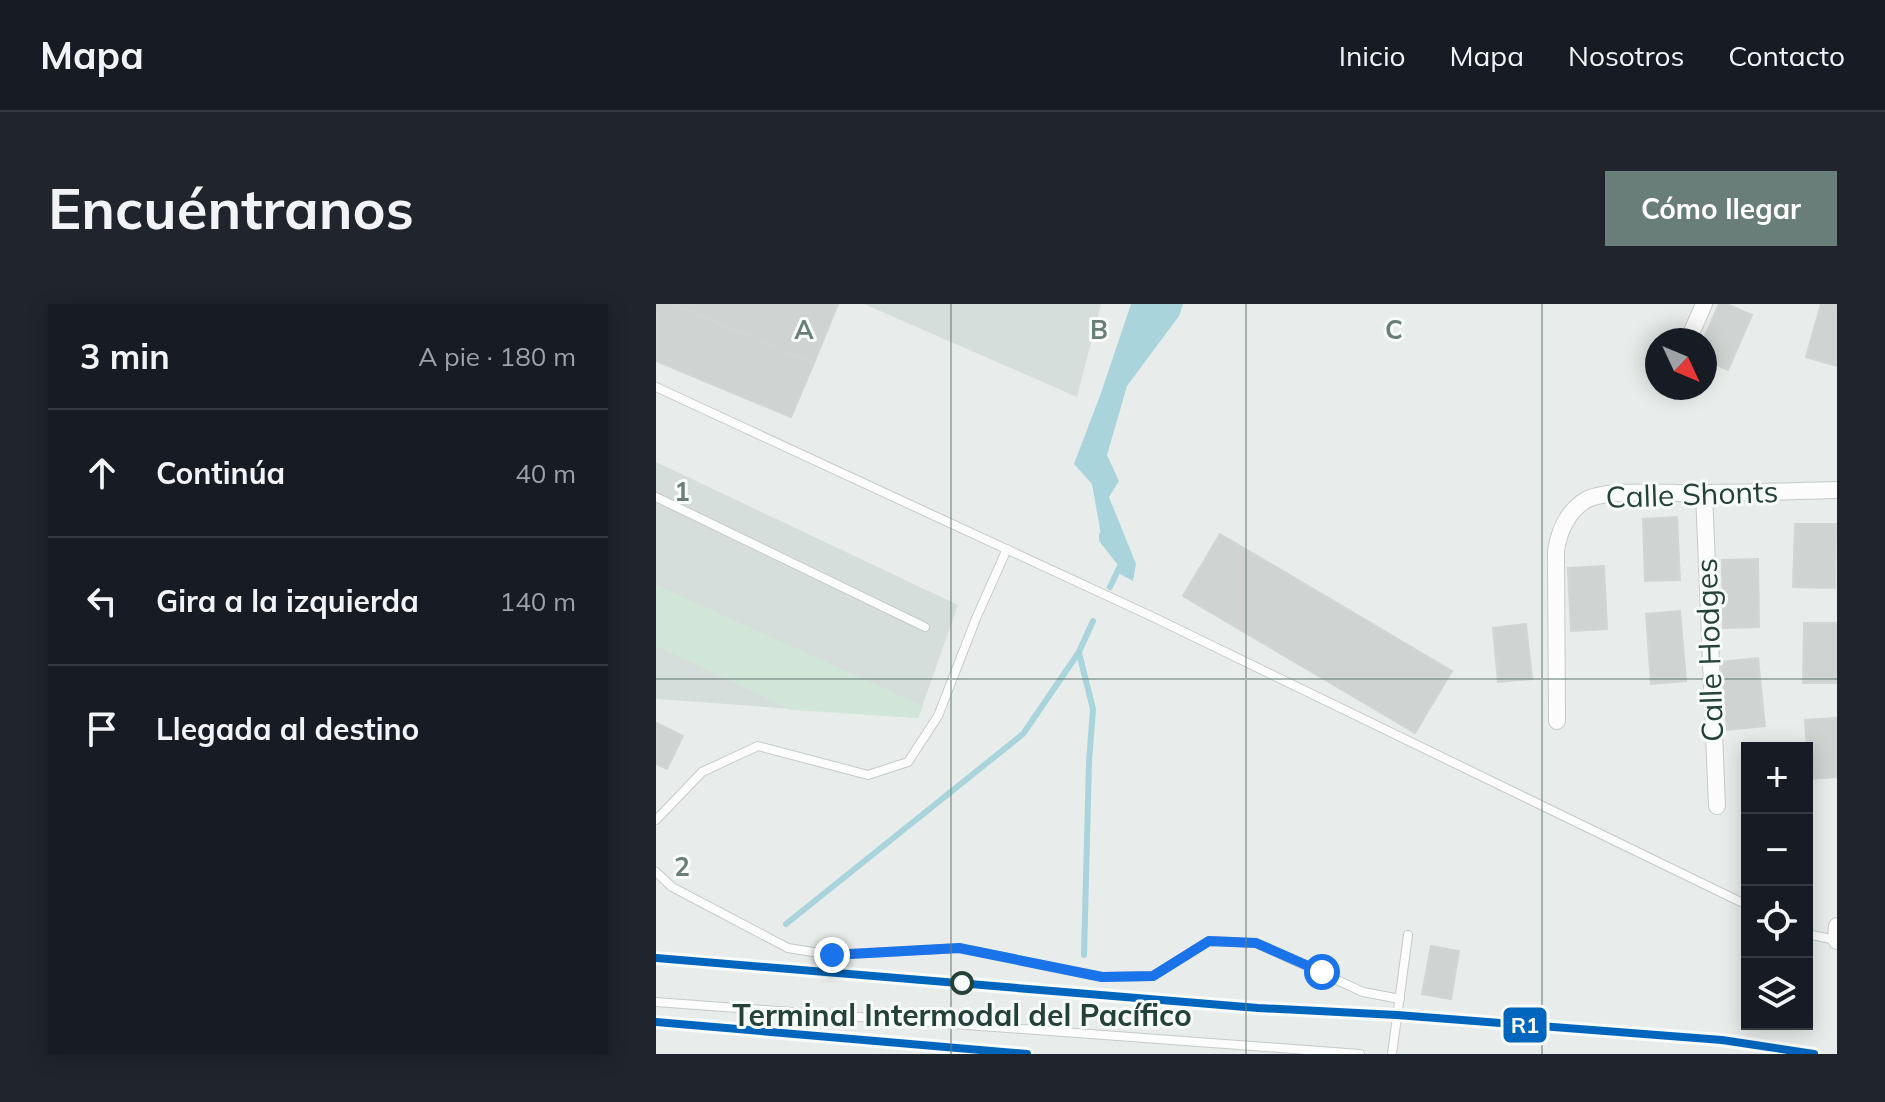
<!DOCTYPE html>
<html lang="es">
<meta charset="utf-8">
<style>
body{margin:0;font-family:Mulish,sans-serif;background:#20242c;color:#f1f3f6}
.controls{position:absolute;right:24px;bottom:24px;display:grid;overflow:hidden;border-radius:0px;box-shadow:0 4px 20px #0003}
.controls button{width:72px;height:72px;display:grid;place-items:center;padding:0;border:0;border-bottom:2px solid #363941;background:#171b24;color:#f1f3f6;font:40px sans-serif}
.compass{position:absolute;left:989px;top:24px;width:72px;height:72px;border-radius:50%;background:#171b24;box-shadow:0 4px 20px #0003;rotate:134deg}
.stop{position:absolute;width:24px;height:24px;margin:-18px;border:6px solid #1a73e8;border-radius:50%;background:#fff}
.stop.end{background:#1a73e8;border-color:#fff;box-shadow:0 2px 8px #0008}
.list{margin:0;padding:0;list-style:none}
h2{display:flex;justify-content:space-between;align-items:center;height:104px;margin:0;padding:0 32px;font-size:34px}
h2 small{font-size:26px;font-weight:400;color:#9ea1a6}
.list li{display:grid;grid-template-columns:52px 1fr auto;gap:24px;align-items:center;box-sizing:border-box;height:128px;padding:0 32px;border-top:2px solid #363941}
.list b{display:block;font-size:30px;white-space:nowrap}
.list em{font-size:26px;font-style:normal;color:#9ea1a6}
.icon{flex:none;width:44px;height:44px;fill:none;stroke:currentColor;stroke-width:2;stroke-linecap:round;stroke-linejoin:round}
.map{position:relative;flex:none;width:1181px;height:750px;overflow:hidden;border-radius:0px}
header{display:flex;align-items:center;gap:48px;box-sizing:border-box;height:112px;padding:0 40px;background:#171b24;border-bottom:2px solid #363941}
header strong{font-size:38px}
nav{display:flex;gap:44px;margin-inline-start:auto;font-size:28px}
.intro{display:flex;align-items:center;justify-content:space-between;box-sizing:border-box;height:192px;padding:0 48px}
h1{margin:0;font-size:56px}
.button{padding:20px 36px;border-radius:0px;background:#697e78;color:#fff;font-size:28px;font-weight:700}
main{display:flex;gap:48px;padding:0 48px}
aside{flex:1;background:#171b24;border-radius:0px;box-shadow:0 4px 20px #0003}
.map>svg:first-child{display:block}
</style>
<header>
<strong>Mapa</strong>
<nav><a>Inicio</a><a>Mapa</a><a>Nosotros</a><a>Contacto</a></nav>
</header>
<div class="intro"><h1>Encuéntranos</h1><a class="button">Cómo llegar</a></div>
<main>
<aside>
<h2>3 min<small>A pie · 180 m</small></h2>
<ul class="list">
<li><svg class="icon" aria-label="ahead" viewBox="0 0 24 24"><path d="M12 20V5M6 11l6-6 6 6"/></svg><div><b>Continúa</b></div><em>40 m</em></li>
<li><svg class="icon" aria-label="left" viewBox="0 0 24 24"><path d="M17 20v-9H6M10 6l-5 5 5 5"/></svg><div><b>Gira a la izquierda</b></div><em>140 m</em></li>
<li><svg class="icon" aria-label="arrive" viewBox="0 0 24 24"><path d="M6 21V4h12l-3 4 3 4H6"/></svg><div><b>Llegada al destino</b></div></li>
</ul>
</aside>
<div class="map">
<svg width="1181" height="750" viewBox="0 0 1181 750">
<rect width="100%" height="100%" fill="#e8edeb"/>
<!-- built -->
<path fill="#d6dedb" d="M208,0h237l-24,93z
M0,158l302,143 -40,113 -262,-19z"/>
<!-- green -->
<path fill="#d1e6d8" d="M0,281l267,121 -5,12 -126,-8 -136,-64z"/>
<!-- water -->
<path fill="#a9d4db" d="M475,0h52l-4,12 -52,70 -20,69 12,26 -10,16 27,67 -3,17 -13,-7 1,-10 -19,-24 -10,-56 -18,-20 27,-71z"/>
<g fill="none" stroke-linecap="round" stroke-linejoin="round">
<!-- stream -->
<path stroke="#a9d4db" stroke-width="6" d="M446,231v5l19,24 -11,23
M423,349l14,56 -4,53 -5,193
M130,620l237,-190 56,-82 14,-31"/>
</g>
<!-- building -->
<path fill="#cfd4d2" stroke="#d1d6d4" stroke-width="2" d="M0,0h17l141,59 -23,54 -135,-56z
M17,0h165l-24,59z
M1063,0h8l25,11 -24,55 -23,-10v-20h-2z
M1165,0h16v62l-31,-9z
M1021,213l3,63 -35,1 -2,-62z
M1139,220h41l-1,64 -42,-1z
M564,230l232,137 -37,62 -232,-137z
M1102,255l1,68 -36,1 -1,-68z
M948,262l3,63 -36,2 -3,-63z
M1024,307l6,70 -35,3 -5,-70z
M1148,319h33v60h-34z
M870,320l6,55 -34,3 -5,-54z
M1102,354l7,68 -38,4 -6,-68z
M1181,414v59l-28,2 -4,-59z
M0,419l27,13 -16,33 -11,-5z
M775,642l28,5 -8,48 -29,-5z"/>
<g fill="none" stroke-linecap="round" stroke-linejoin="round">
<!-- service casing -->
<g stroke="#c5cac8" stroke-width="10">
<path id="service" d="M0,83l497,230 594,288
M0,193l269,130
M0,516l46,-48 56,-26 110,29 40,-13 30,-46 39,-100 30,-67
M0,568l16,15 116,61 44,7 127,-7 143,29 51,-1 56,-35 47,2 107,49 37,7
M1151,630l29,6
M0,698l704,52
M736,750l16,-119"/>
</g>
<!-- minor casing -->
<g stroke="#c5cac8" stroke-width="18">
<path id="minor" d="M1037,25l11,-25
M1048,189l13,313
M901,417l-1,-170c3,-20 12,-40 30,-51 22,-12 88,-6 116,-7 45,0 90,-2 135,-3
M1181,622l-1,14 1,1"/>
</g>
<!-- service -->
<use href="#service" stroke="#fcfcfc" stroke-width="8"/>
<!-- minor -->
<use href="#minor" stroke="#fcfcfc" stroke-width="16"/>
<!-- rail-1 casing -->
<g stroke="#f7fbf9" stroke-width="14">
<path id="rail-1" d="M0,654l602,50 139,7 325,25 92,14
M0,718l371,32"/>
</g>
<!-- rail-1 -->
<use href="#rail-1" stroke="#0065bd" stroke-width="8"/>
</g>
<g fill="none" stroke-linecap="round" stroke-linejoin="round">
<!-- route -->
<path stroke="#1a73e8" stroke-width="10" d="M176,651l127,-7 143,29 51,-1 56,-35 47,2 66,29"/>
</g>
<!-- grid -->
<path fill="none" stroke="#697e78" stroke-width="2" stroke-opacity="0.55" d="M295,0v750M590,0v750M886,0v750M0,375h1181"/>
<!-- markers -->
<circle fill="#f7fbf9" stroke="#24423a" stroke-width="4" cx="306" cy="679" r="10"/>
<g text-anchor="middle" stroke-width="6" stroke-linejoin="round" paint-order="stroke">
<!-- street labels -->
<g font-size="30" fill="#24423a" stroke="#f7fbf9">
<text transform="translate(1036 191) rotate(-2)" y="10">Calle Shonts</text>
<text transform="translate(1054 346) rotate(-92)" y="10">Calle Hodges</text>
</g>
<!-- stop labels -->
<g font-size="30" font-weight="bold" fill="#24423a" stroke="#f7fbf9">
<text x="306" y="722">Terminal Intermodal del Pacífico</text>
</g>
</g>
<g font-size="26" text-anchor="middle" font-weight="bold" fill="#697e78" stroke="#f7fbf9" stroke-width="6" stroke-linejoin="round" paint-order="stroke">
<text x="148" y="35">A</text>
<text x="443" y="35">B</text>
<text x="738" y="35">C</text>
<text x="26" y="197">1</text>
<text x="26" y="572">2</text>
</g>
<rect stroke="#f7fbf9" stroke-width="3" x="846" y="702" width="46" height="38" rx="8" fill="#0065bd"/>
<g font-size="22" text-anchor="middle" font-weight="bold" fill="#fff">
<text x="869" y="729">R1</text>
</g>
</svg>
<div class="controls">
<button>+</button>
<button>−</button>
<button><svg class="icon" aria-label="locate" viewBox="0 0 24 24"><circle cx="12" cy="12" r="6"/><path d="M12 2v4M12 18v4M2 12h4M18 12h4"/></svg></button>
<button><svg class="icon" aria-label="layers" viewBox="0 0 24 24"><path d="M12 4l9 5-9 5-9-5zM3 14l9 5 9-5"/></svg></button>
</div>
<svg class="compass" viewBox="-18 -18 36 36"><path d="M0-13l5 13h-10z" fill="#e53935"/><path d="M0 13l5-13h-10z" fill="#9ea1a6"/></svg>
<div class="stop" style="left:666px;top:668px"></div>
<div class="stop end" style="left:176px;top:651px"></div>
</div>
</main>
